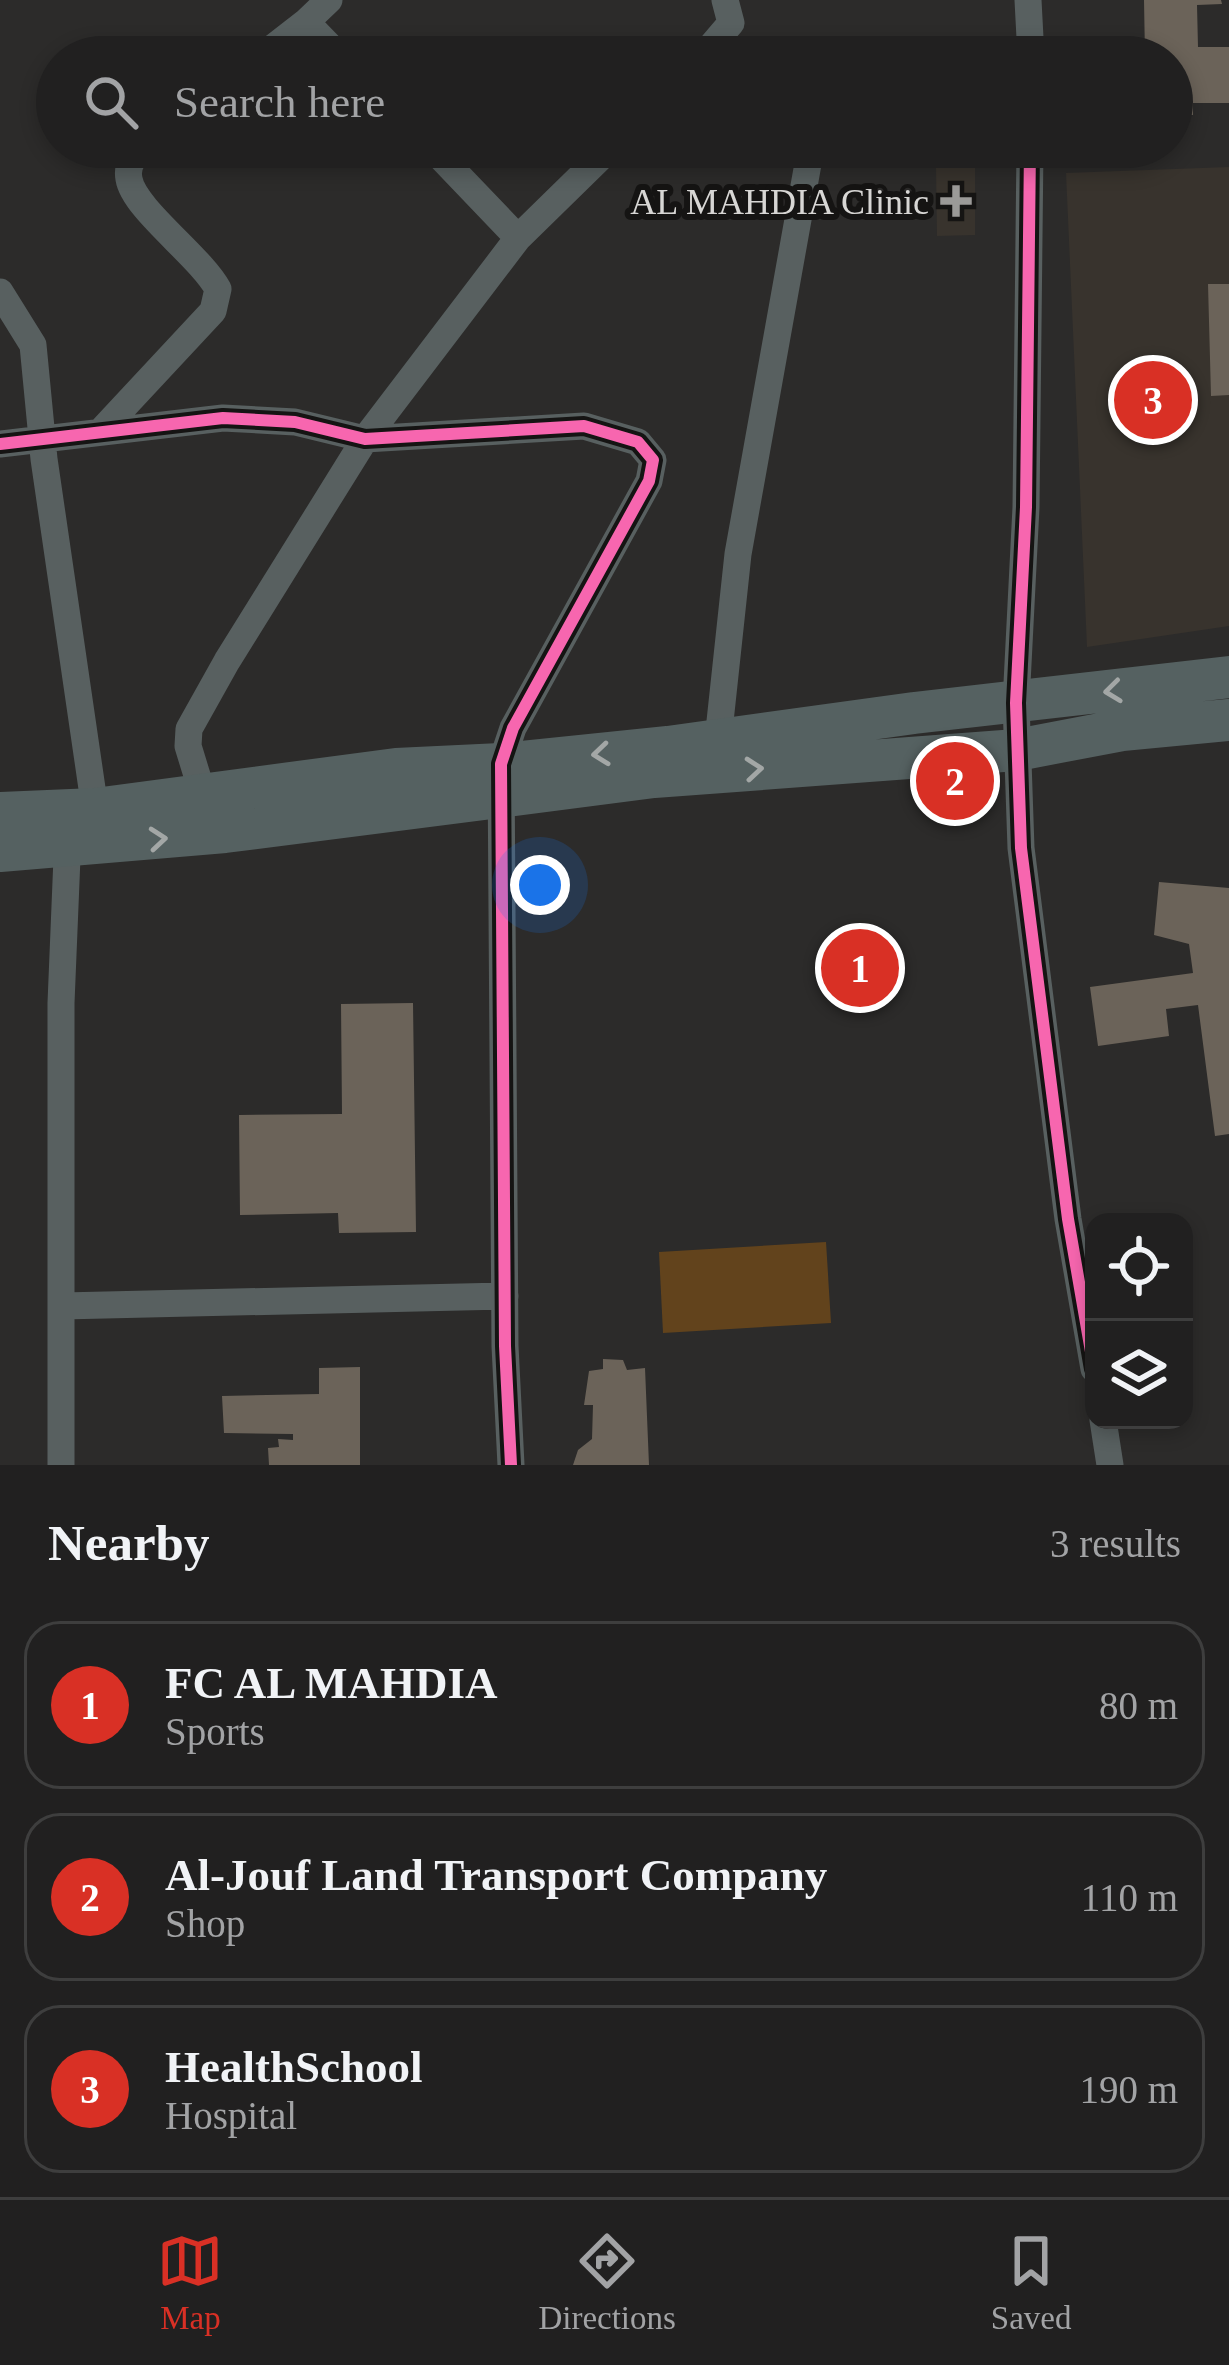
<!DOCTYPE html>
<style>
body{margin:0;font-family:Georgia,serif;background:#2d2d2d;color:#f1f3f6}
.controls{position:absolute;right:36px;bottom:36px;display:grid;overflow:hidden;border-radius:24px;box-shadow:0 6px 18px #0003}
.controls button{width:108px;height:108px;display:grid;place-items:center;padding:0;border:0;border-bottom:3px solid #3e3e3e;background:#212020;color:#f1f3f6;font:60px sans-serif}
.you{position:absolute;left:540px;top:885px;width:42px;height:42px;margin:-30px;border:9px solid #fff;border-radius:50%;background:#1a73e8;box-shadow:0 0 0 18px #1a73e833}
.badge{display:grid;place-items:center;width:78px;height:78px;border-radius:50%;background:#d93025;color:#fff;font-size:39px;font-weight:700}
.pin{position:absolute;translate:-50% -50%;border:6px solid #fff;box-shadow:0 3px 12px #0006}
.list{margin:0;padding:0;list-style:none}
h2{display:flex;justify-content:space-between;align-items:center;height:156px;margin:0;padding:0 48px;font-size:51px}
h2 small{font-size:39px;font-weight:400;color:#a2a3a5}
.list li{display:grid;grid-template-columns:78px 1fr auto;gap:36px;align-items:center;box-sizing:border-box;height:168px;margin:0 24px 24px;padding:0 24px;border:3px solid #3e3e3e;border-radius:36px}
.list b{display:block;font-size:45px;white-space:nowrap}
.list p{margin:0;font-size:39px;white-space:nowrap;color:#a2a3a5}
.list em{font-size:39px;font-style:normal;color:#a2a3a5}
.icon{flex:none;width:66px;height:66px;fill:none;stroke:currentColor;stroke-width:2;stroke-linecap:round;stroke-linejoin:round}
.map{position:relative;flex:none;width:1229px;height:1465px;overflow:hidden}
.search{position:absolute;background:#212020;box-shadow:0 6px 18px #0003;left:36px;right:36px;top:36px;height:132px;display:flex;align-items:center;gap:30px;box-sizing:border-box;padding:0 42px;border-radius:66px;color:#a2a3a5;font-size:45px}
.sheet{height:732px;background:#212020}
nav{display:flex;justify-content:space-around;align-items:center;box-sizing:border-box;height:168px;border-top:3px solid #3e3e3e;background:#212020;font-size:33px;color:#a2a3a5}
nav a{display:grid;justify-items:center;gap:6px}
nav .on{color:#d93025}
.map>svg:first-child{display:block}
</style>
<div class="map">
<svg width="1229" height="1465" viewBox="0 0 1229 1465">
<rect width="100%" height="100%" fill="#2c2b2a"/>
<!-- built -->
<path fill="#38332d" d="M936,167h39v68l-38,1z
M1229,167v459l-142,21 -21,-474z"/>
<!-- green -->
<path fill="#62431c" d="M826,1242l5,81 -168,10 -4,-81z"/>
<!-- building -->
<path fill="#6b6359" d="M1144,0h77l1,4 -25,1 1,42h31v56h-36v12h-21v-58h-27z
M1208,284h21v111l-18,1z
M1159,882l70,6v246l-14,2 -17,-131 -32,4 3,27 -71,10 -8,-59 103,-14 -4,-29 -35,-9z
M413,1003l3,229 -77,1 -1,-20 -98,2 -1,-100 103,-1 -1,-110z
M603,1359l20,1 4,10 18,-2 4,97h-76l5,-15 14,-11 1,-34h-9l5,-34 14,-2z
M360,1367v98h-91l-1,-17 11,-1 -1,-8 15,1v-6l-69,-1 -2,-37 97,-2v-26z"/>
<g fill="none" stroke-linecap="round" stroke-linejoin="round">
<!-- street -->
<path stroke="#586060" stroke-width="27" d="M329,0l-23,22 34,35
M1028,0l3,57
M261,57l45,-35
M702,57l29,-34 -6,-23
M431,147l87,91
M1030,147l-4,360 -10,196 5,145 47,371 26,150
M0,292l33,53 11,114 51,350
M103,429l110,-118 5,-22c-18,-33 -84,-80 -89,-110 -3,-15 6,-24 17,-32
M0,444l223,-26 72,4 70,17 219,-13 54,16 15,18 -4,21 -136,247 -12,36 4,582 6,119
M718,740l20,-186 73,-407
M203,795l-15,-49 1,-17 38,-68 138,-222 153,-201 93,-91
M62,1306l443,-10
M1103,1420l7,45
M61,1465v-462l7,-170"/>
<!-- primary -->
<path stroke="#556161" stroke-width="42" d="M0,813l95,-4 301,-40 105,-5 167,-17 246,-34 315,-36
M0,851l225,-19 429,-55 363,-27 105,-20 107,-10"/>
<!-- cycleway casing -->
<g stroke="#151413" stroke-width="20">
<path id="cycleway" d="M1030,147l-4,360 -10,196 5,145 47,371 26,150
M0,444l223,-26 72,4 70,17 219,-13 54,16 15,18 -4,21 -136,247 -12,36 4,582 6,119"/>
</g>
<!-- cycleway -->
<use href="#cycleway" stroke="#f766af" stroke-width="12"/>
</g>
<!-- one-way arrows -->
<defs><path id="oneway-chevron" d="M-2-3.5L2.5 0L-2 3.5" fill="none" stroke-width="1.6" stroke-linecap="round" stroke-linejoin="round" transform="scale(3)"/></defs>
<g stroke="#a3a7a6">
<use href="#oneway-chevron" transform="translate(1113 691) rotate(173)"/>
<use href="#oneway-chevron" transform="translate(601 754) rotate(174)"/>
<use href="#oneway-chevron" transform="translate(754 769) rotate(-5)"/>
<use href="#oneway-chevron" transform="translate(158 839) rotate(-5)"/>
</g>
<!-- markers -->
<path fill="#9b9a98" stroke="#151413" stroke-width="4.5" d="M950 183h12v12h12v12h-12v12h-12v-12h-12v-12h12z"/>
<g text-anchor="middle" stroke-width="12" stroke-linejoin="round" paint-order="stroke">
<!-- poi labels -->
<g font-size="36" fill="#d7d6d4" stroke="#151413" text-anchor="end">
<text x="929" y="214">AL MAHDIA Clinic</text>
</g>
</g>
</svg>
<div class="controls">
<button><svg class="icon" aria-label="locate" viewBox="0 0 24 24"><circle cx="12" cy="12" r="6"/><path d="M12 2v4M12 18v4M2 12h4M18 12h4"/></svg></button>
<button><svg class="icon" aria-label="layers" viewBox="0 0 24 24"><path d="M12 4l9 5-9 5-9-5zM3 14l9 5 9-5"/></svg></button>
</div>
<div class="you"></div>
<div class="pin badge" style="left:860px;top:968px">1</div>
<div class="pin badge" style="left:955px;top:781px">2</div>
<div class="pin badge" style="left:1153px;top:400px">3</div>
<div class="search"><svg class="icon" aria-label="search" viewBox="0 0 24 24"><circle cx="10" cy="10" r="6"/><path d="M15 15l6 6"/></svg>Search here</div>
</div>
<section class="sheet">
<h2>Nearby<small>3 results</small></h2>
<ul class="list">
<li><span class="badge">1</span><div><b>FC AL MAHDIA</b><p>Sports</p></div><em>80 m</em></li>
<li><span class="badge">2</span><div><b>Al-Jouf Land Transport Company</b><p>Shop</p></div><em>110 m</em></li>
<li><span class="badge">3</span><div><b>HealthSchool</b><p>Hospital</p></div><em>190 m</em></li>
</ul>
</section>
<nav>
<a class="on"><svg class="icon" aria-label="map" viewBox="0 0 24 24"><path d="M3 6l6-2 6 2 6-2v14l-6 2-6-2-6 2zM9 4v14M15 6v14"/></svg>Map</a>
<a><svg class="icon" aria-label="directions" viewBox="0 0 24 24"><path d="M12 3l9 9-9 9-9-9zM9 14v-3h6M13 9l2 2-2 2"/></svg>Directions</a>
<a><svg class="icon" aria-label="saved" viewBox="0 0 24 24"><path d="M7 4h10v16l-5-4-5 4z"/></svg>Saved</a>
</nav>
